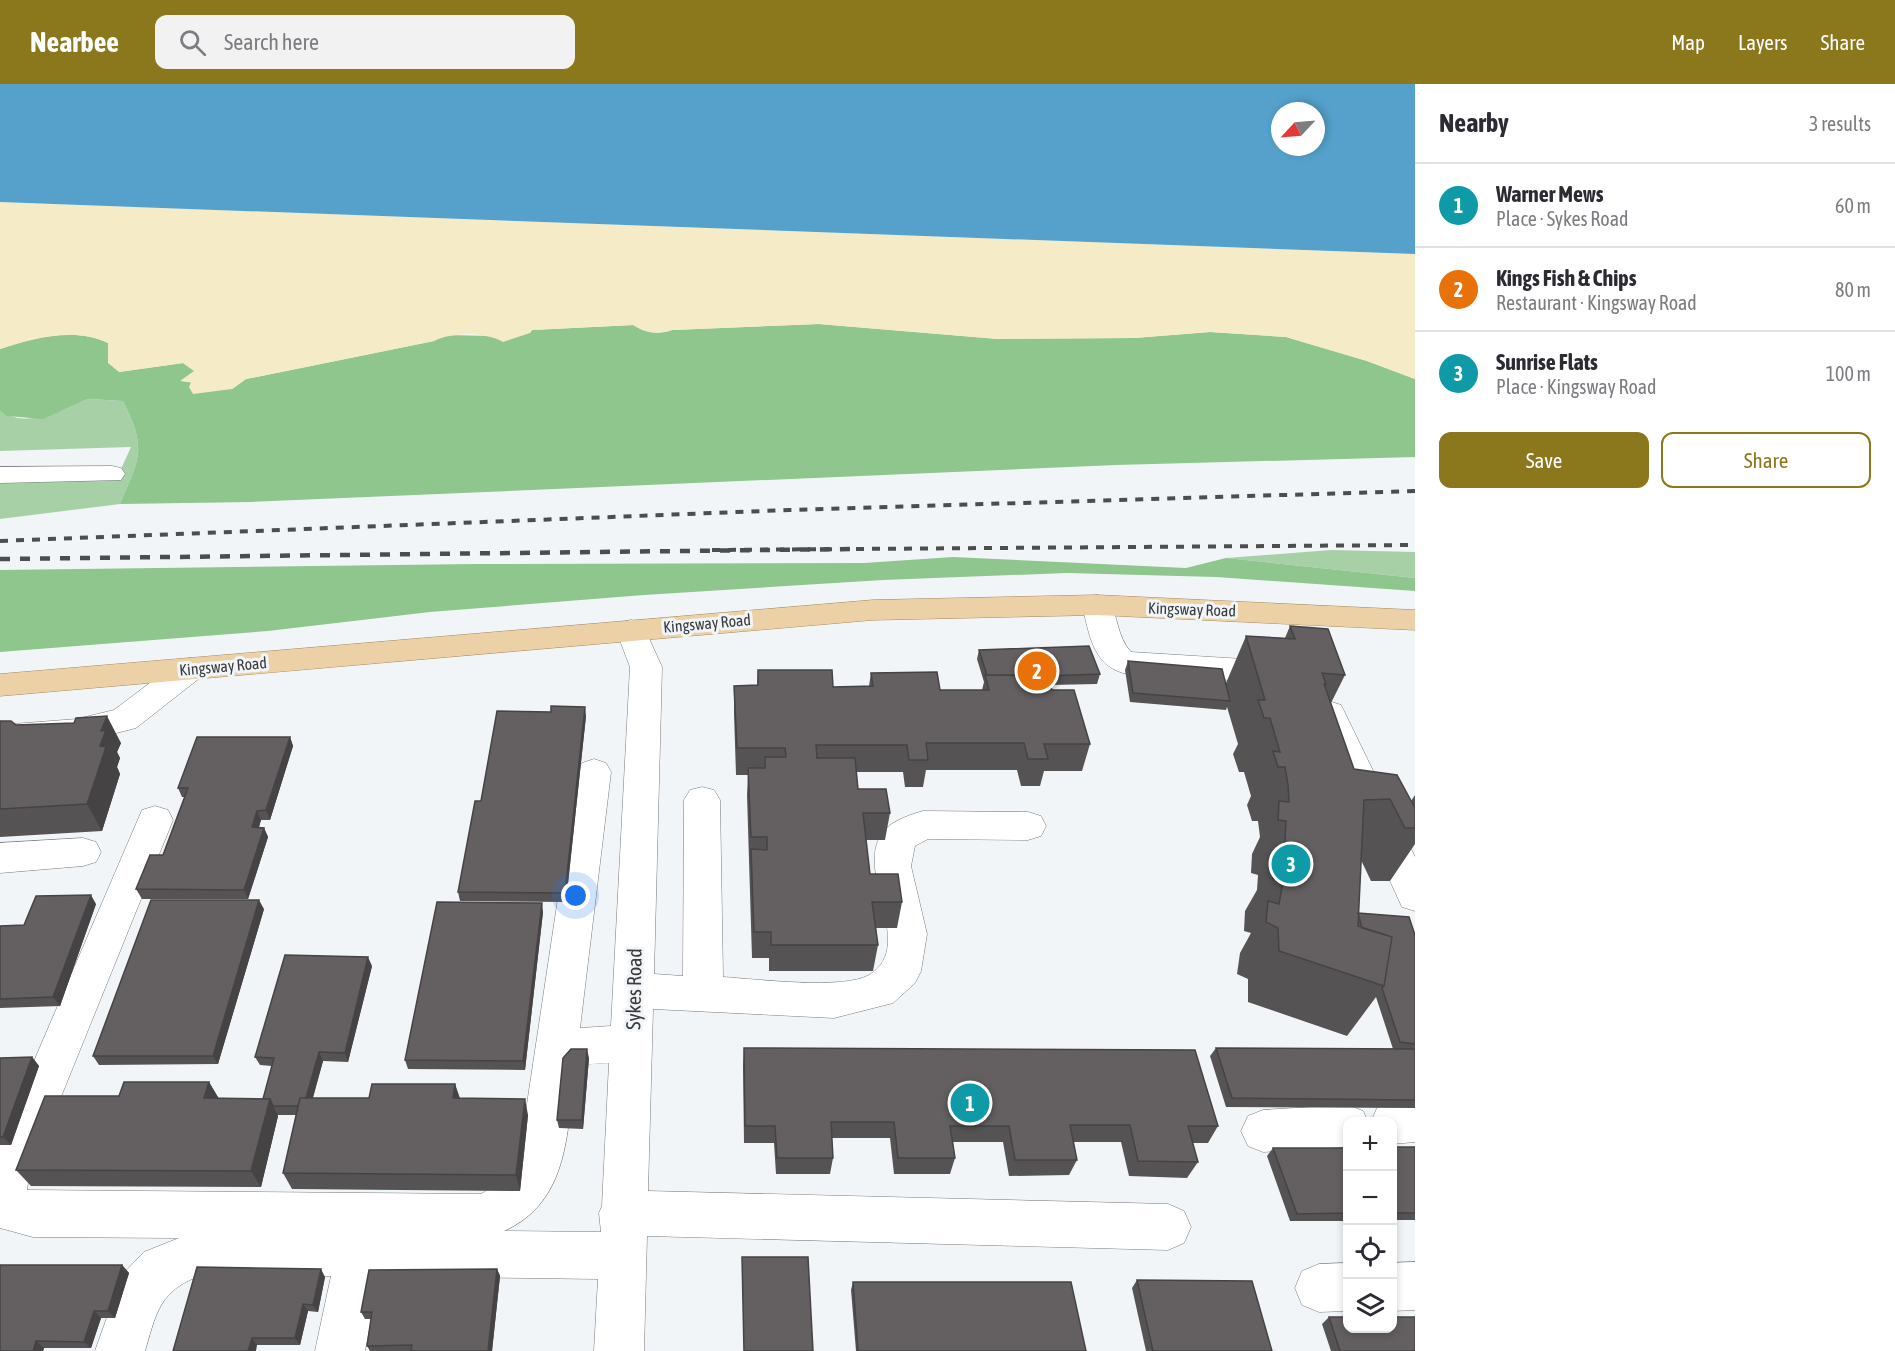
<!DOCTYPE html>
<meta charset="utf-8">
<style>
body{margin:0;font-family:"Asap Condensed",sans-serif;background:#f2f2f3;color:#2b2b33}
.controls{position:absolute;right:18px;bottom:18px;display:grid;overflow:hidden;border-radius:12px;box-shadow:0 3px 9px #0003}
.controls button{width:54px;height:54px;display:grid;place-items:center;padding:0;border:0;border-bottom:2px solid #e1e1e2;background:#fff;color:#2b2b33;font:30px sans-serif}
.compass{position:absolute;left:1271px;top:18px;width:54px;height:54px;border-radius:50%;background:#fff;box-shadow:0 3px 9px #0003;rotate:244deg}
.you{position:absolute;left:576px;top:812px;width:21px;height:21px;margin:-15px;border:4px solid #fff;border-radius:50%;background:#1a73e8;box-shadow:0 0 0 9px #1a73e833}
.badge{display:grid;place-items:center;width:39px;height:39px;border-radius:50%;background:#8b781c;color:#fff;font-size:20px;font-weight:700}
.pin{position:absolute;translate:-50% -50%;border:3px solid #fff;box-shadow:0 2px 6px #0006}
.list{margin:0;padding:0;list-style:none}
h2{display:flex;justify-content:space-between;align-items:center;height:78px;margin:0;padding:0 24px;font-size:26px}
h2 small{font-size:20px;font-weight:400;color:#7c7c81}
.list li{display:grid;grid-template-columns:39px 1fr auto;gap:18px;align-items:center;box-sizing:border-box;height:84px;padding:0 24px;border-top:2px solid #e1e1e2}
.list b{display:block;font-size:22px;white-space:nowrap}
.list p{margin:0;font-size:20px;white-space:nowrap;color:#7c7c81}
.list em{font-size:20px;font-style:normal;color:#7c7c81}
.actions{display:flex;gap:12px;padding:18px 24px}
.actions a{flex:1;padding:14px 0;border:2px solid #8b781c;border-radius:12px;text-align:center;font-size:21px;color:#8b781c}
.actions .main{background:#8b781c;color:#fff}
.icon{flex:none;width:33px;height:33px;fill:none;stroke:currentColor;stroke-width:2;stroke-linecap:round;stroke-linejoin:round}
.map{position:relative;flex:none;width:1415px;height:1267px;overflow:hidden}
header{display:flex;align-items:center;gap:36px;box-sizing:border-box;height:84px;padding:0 30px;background:#8b781c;color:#fff}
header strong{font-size:28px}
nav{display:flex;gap:33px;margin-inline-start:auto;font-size:21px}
.search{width:420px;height:54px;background:#f2f2f3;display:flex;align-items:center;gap:15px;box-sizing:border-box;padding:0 21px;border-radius:12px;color:#7c7c81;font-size:22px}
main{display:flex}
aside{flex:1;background:#fff}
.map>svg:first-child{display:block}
</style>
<header>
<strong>Nearbee</strong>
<div class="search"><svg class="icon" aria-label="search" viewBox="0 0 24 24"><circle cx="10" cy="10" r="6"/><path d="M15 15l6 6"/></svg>Search here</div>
<nav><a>Map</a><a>Layers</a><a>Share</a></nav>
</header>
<main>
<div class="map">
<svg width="1415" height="1267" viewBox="0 0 1415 1267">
<rect width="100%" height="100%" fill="#f2f5f8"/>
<!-- green -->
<path fill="#a7d0a6" d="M88,315l35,2c24,48 17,56 -3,103l-120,15v-37l116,-2 15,-33 -131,4v-40c29,18 60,0 88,-12z
M1331,466l84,2v26l-189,-20z"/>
<!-- forest -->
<path fill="#8ec68e" d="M819,240l179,15 136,-1 76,-6 76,5 81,24 48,18v78l-299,8 -865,37 -131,2c20,-47 27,-55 3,-103l-35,-2 -45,20 -36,-3 -7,-5v-62c33,-12 76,-22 108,-6l11,29 64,-9 12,8 -13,10 50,8 14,-10 188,-38 11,-6 48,1 37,-3 2,-3 102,-5c11,8 24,10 38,5z
M953,473l233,11 40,-10 189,20v13l-199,-14 -149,-4 -184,7 -239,15 -214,17 -162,19 -268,21v-82l474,-6 390,-1z"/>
<!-- sand -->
<path fill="#f5ebc6" d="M0,118l1415,52v125l-48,-18 -81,-24 -76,-5 -76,6 -136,1 -179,-15 -147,6c-14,5 -27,3 -39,-5l-101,5 -2,3 -27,9c-18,-10 -50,-10 -69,-1l-188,38 -14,10 -39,5 -4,-7 2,-5 -11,-1 14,-10 -11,-8 -64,9 -11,-9v-20c-32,-16 -75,-5 -108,6z"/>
<!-- water -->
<path fill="#55a1cb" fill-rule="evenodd" d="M0,0h1415v170l-1415,-52zM1280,27h36v36h-36z"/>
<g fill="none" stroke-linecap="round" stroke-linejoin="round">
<!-- minor casing -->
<g stroke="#76787b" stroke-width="1">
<path id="minor" d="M112,382l9,2 4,6 -4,6 -121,3v-16z
M1097,511l11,3c10,17 9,39 23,54l144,9 11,3 5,8 -5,8 -11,3 -152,-10c-31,-9 -34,-41 -41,-68l4,-7z
M631,536l11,3 20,44 -8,307 29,2 1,-176 6,-10 12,-3 12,3 6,10 3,177c32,2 121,13 146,-2 52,-31 -24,-112 20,-149 9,-7 23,-12 34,-15l105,1 13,4 5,10 -5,10 -13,4 -100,-1 -13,7 -4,20 16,68 -6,37 -6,12 -22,20 -59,15 -181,-9 -5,182 520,13 16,7 7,16 -7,16 -16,7 -521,-14 -3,115h-50l4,-72 -219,-3 -14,75h-50l16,-75 -139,3c-34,15 -37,39 -47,72h-50l27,-76 22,-23 35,-14 -146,-1 -33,-9v-88l142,-330 13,-4 13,4 5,10 -144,356 -2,14 454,4 21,-13 17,-24 58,-385 5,-9 12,-4 12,4 5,9 -31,256 31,-2 19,-359 -14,-37 4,-7zM609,979l-7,143 -3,7 2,19 -97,-1c67,-30 63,-103 71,-166z
M190,574l11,3 5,8 -5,8 -65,51 -59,15 -77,6v-24l77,-6 37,-9 65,-49z
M1329,617l12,4 4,8 70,144v54l-13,-4 -89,-194 4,-8z
M83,754l13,4 5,10 -5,10 -13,4 -83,7v-30z
M1415,1016v42l-23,2v-22h-21l6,-14 15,-6z
M1348,1021l15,6 5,11h-20v25l-85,5 -15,-6 -7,-15 7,-15 15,-6z
M1415,1178v48l-23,1v-48z
M1348,1179v48l-29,1 -17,-7 -7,-17 7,-17 17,-7z"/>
</g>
<!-- major casing -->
<g stroke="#a5885a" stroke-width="1">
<path id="major" d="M1097,511l318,15v20l-318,-15 -224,5 -873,76v-22l873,-74z"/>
</g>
<!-- minor -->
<use href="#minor" fill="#fff" fill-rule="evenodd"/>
<!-- major -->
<use href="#major" fill="#ecd1a7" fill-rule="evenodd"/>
<!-- rail-far1 -->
<path stroke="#4c4d4e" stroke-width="4" stroke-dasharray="8 8" stroke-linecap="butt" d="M0,457l789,-31 626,-19
M712,466l703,-5"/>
<!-- rail -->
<path stroke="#4c4d4e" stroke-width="4.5" stroke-dasharray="10 10" stroke-linecap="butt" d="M0,475l852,-10"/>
</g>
<!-- wall -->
<path fill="#565354" d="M1290,542l55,49 -14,28 23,66 57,32 4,-6v49l-25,37h-19l-10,-21 -3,53 57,22v173l-189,-1 -16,-51 6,-8 177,1 -17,-52 -29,39 -99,-34v-23l-11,-5 3,-21 11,-20 -7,-2 1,-20 12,-21 1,-15 -7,-2 1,-19 8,-17 -2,-16h-6l-5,-16 4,-9 -7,-24h-5l-6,-18 5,-10 -11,-37 -1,3 -96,-8 -5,-32 3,-9 98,22 20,-47 39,2z
M979,566l121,24 -3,10 -47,1 2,5 38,54 -8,27h-38l-4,15h-19l-4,-16h-91l-3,17h-18l-2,-15h-47l2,17 32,24 -5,27h-19l4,34 32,28 -5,26h-21l2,17 -5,26h-104v-13h-17l-5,-163 1,-20h-12l-2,-62v-27l23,-1 1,-15 75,17 36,-1 2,-13 69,17h42l2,-8 -7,-23z
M586,632l-20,186 -106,-1 -2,-9 23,-91z
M0,637l16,4 105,18 -4,9 3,6 -3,9 3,7 -18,57 -102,6z
M290,653l3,9 -23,74h-9l-2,7 5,1 4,9 -20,62h-106l-6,-10 27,-34 22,-58h-3l-4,-9z
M96,820l-36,102 -60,2v-82l24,-1z
M264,825l-46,155 -119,1 -6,-9z
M543,828l-18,158 -117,-1 -3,-9z
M372,882l-24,96 -25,-1 -10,37h56l86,-14 5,14 68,17 -8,76 -228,-2 -9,-16 13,-58h-18v1l-17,71 -230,-1 -15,-16 103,-74 90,-14 10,17h44l9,-33 -12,-1 -5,-8z
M744,964l474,78 -10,17h-16l6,19 -11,16 -58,-2 -8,-34h-48l4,18 -8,15 -60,1 -6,-34h-50l2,16 -5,16h-56l-4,-36h-58l1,20 -3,16h-54l-2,-31h-30l-1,-78z
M32,973l7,9 -28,79h-11v-87z
M589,974l-6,71 -24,-1 -2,-8z
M1392,1063h23v73h-23z
M1273,1064h74v73h-57l-23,-65z
M742,1173l71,94h-69z
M122,1181l7,8 -14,45h-14l-10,30h-47l-1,3h-43z
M497,1185l3,7 -8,75h-122l-3,-5 4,-27h-6l-4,-7z
M325,1193l-7,35 -10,-1 -8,34h-43l-84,6z
M1137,1196l135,71h-126l-14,-63z
M853,1198l233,69h-230l-5,-61z
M1329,1233l86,34h-84l-9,-27z"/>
<!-- shaded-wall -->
<path fill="#464345" d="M585,623l1,9 -20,186 -1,-9z
M107,632l14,27 -4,9 3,6 -3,9 3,7 -18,57 -15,-27 13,-58 1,-15z
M290,653l3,9 -23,74 -4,-10z
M257,727l4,9 -5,17 -4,-10z
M264,744l4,9 -20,62 -4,-9z
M91,811l5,9 -36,102 -7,-9z
M259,816l5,9 -46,155 -5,-8z
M542,819l1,9 -18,158 -2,-9z
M368,873l4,9 -24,96 -3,-9z
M587,965l2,9 -6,71 -1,-9z
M319,968l4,9 -15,53 -4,-8z
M32,973l7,9 -28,79 -8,-8z
M209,998l10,17 -15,-1z
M455,1000l5,17 -7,-3z
M270,1015l8,17 -17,71 -10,-16z
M525,1015l3,16 -8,76 -4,-16z
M122,1181l7,8 -14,45 -7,-7z
M321,1185l4,8 -7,35 -5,-7z
M497,1185l3,7 -8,75h-4z
M303,1220l5,7 -8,34 -5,-7z
M94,1227l7,7 -10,30 -7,-6z
M252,1254l5,7 -1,6h-8z
M36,1257l8,7 -1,3h-10z"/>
<!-- building -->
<path fill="#646062" stroke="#464345" stroke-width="1.5" d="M1290,542l38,3 17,46 -23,-2 4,11h-2l30,85 43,6 18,33v20h-10l-15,-29 -26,1 -6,126 34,11 -8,49 -105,-35 -1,-23 -12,-6 2,-21 11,3 4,-22 -10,-3v-21l11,2 2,-39 -8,-1 1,-19 10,1 -1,-17 -3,-18h-7l-5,-16 7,1 -10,-34h-6l-6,-18h7l-19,-64 49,3z
M1089,562l11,28 -53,2 -60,-1 -8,-25z
M1128,577l94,8 8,32 -97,-8z
M758,586h74l1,17 40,-1 -2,-13 66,-1 3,18h49l-4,-15h62l5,15h22l16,54h-46l4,15h-20l-4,-16h-98l2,17h-19l-2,-15h-91l1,13h38l3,31h28l4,24h-27l7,61h28l4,28h-30l6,43h-107v-13h-17l-3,-83 16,1v-13h-16l-3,-69h17v-11h21l-1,-9h-48l-3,-62 24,-1z
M551,622l34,1 -20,186 -107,-1 17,-91h6l16,-90 54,1z
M107,632l-6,15 5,-1 -6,16 6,1 -19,57 -87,5v-88h11l5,4 58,-2 2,-5z
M197,653h93l-24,73 -9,1 -5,16 12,1 -20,62 -108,-1 14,-34h13l25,-67h-10z
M91,811l-38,102 -53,2v-73l24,-1 12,-29z
M151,816h108l-46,156h-120z
M437,818l105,1 -19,158 -118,-1z
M1358,829l51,4 6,18v109l-15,-2 -18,-54 2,-2 8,-49 -30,-9z
M285,871l83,2 -23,96 -26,-1 -13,46h-6l-2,8h-25l-3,-7h-7l11,-41 -19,-1z
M744,964l451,2 23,76h-30l10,36 -60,-1 -8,-36h-60l7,35h-62l-6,-34h-59l5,32h-57l-4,-36h-63l2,36h-56l-2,-32h-30z
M1216,964l199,1v51l-183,-2z
M571,965h16l-5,71h-25l6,-62z
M32,973l-29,80h-3v-79z
M124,998h85l-5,16 66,1 -19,72 -235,-1 29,-74h74z
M372,1000h83l-2,14 72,1 -9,76 -233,-2 17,-75h69z
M1392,1063h23v66h-23z
M1273,1064h74v65l-50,1z
M742,1173h66l5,94h-69z
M0,1181h122l-14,46h-14l-10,31 -48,-1 -3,10h-33z
M197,1183l124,2 -8,36 -10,-1 -8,34h-43l-4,13h-75z
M497,1185l-9,82h-77l1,-6 -45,1 5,-34h-11l8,-42z
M1137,1196l115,1 20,70h-119z
M853,1198h218l15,69h-228z
M1329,1233h18v12h45v-12h23v34h-75z"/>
<g text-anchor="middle" stroke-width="6" stroke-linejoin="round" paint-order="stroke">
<!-- street labels -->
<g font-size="16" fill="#38393a" stroke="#f2f5f8">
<text transform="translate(1192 525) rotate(2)" y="6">Kingsway Road</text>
<text transform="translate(707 539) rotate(-5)" y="6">Kingsway Road</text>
<text transform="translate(223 582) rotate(-5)" y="6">Kingsway Road</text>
</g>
<!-- near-street labels -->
<g font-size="20" fill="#38393a" stroke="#f2f5f8">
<text transform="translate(634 905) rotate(-89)" y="7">Sykes Road</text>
</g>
</g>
</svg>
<div class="controls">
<button>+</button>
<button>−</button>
<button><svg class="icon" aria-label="locate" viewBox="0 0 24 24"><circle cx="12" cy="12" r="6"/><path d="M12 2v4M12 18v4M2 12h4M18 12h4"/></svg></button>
<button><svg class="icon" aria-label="layers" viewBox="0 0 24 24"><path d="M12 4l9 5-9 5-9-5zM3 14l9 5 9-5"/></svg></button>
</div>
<svg class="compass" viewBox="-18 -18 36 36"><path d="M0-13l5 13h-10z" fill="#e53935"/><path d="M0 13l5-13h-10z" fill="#7c7c81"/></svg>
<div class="you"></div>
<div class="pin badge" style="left:970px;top:1019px;background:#0f9aa8">1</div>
<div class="pin badge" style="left:1037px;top:587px;background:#e8710a">2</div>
<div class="pin badge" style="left:1291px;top:780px;background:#0f9aa8">3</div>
</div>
<aside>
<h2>Nearby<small>3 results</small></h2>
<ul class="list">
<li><span class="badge" style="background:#0f9aa8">1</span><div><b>Warner Mews</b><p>Place · Sykes Road</p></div><em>60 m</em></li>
<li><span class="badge" style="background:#e8710a">2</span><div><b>Kings Fish &amp; Chips</b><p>Restaurant · Kingsway Road</p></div><em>80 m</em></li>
<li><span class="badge" style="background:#0f9aa8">3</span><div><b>Sunrise Flats</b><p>Place · Kingsway Road</p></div><em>100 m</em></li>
</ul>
<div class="actions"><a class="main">Save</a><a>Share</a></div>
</aside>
</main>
